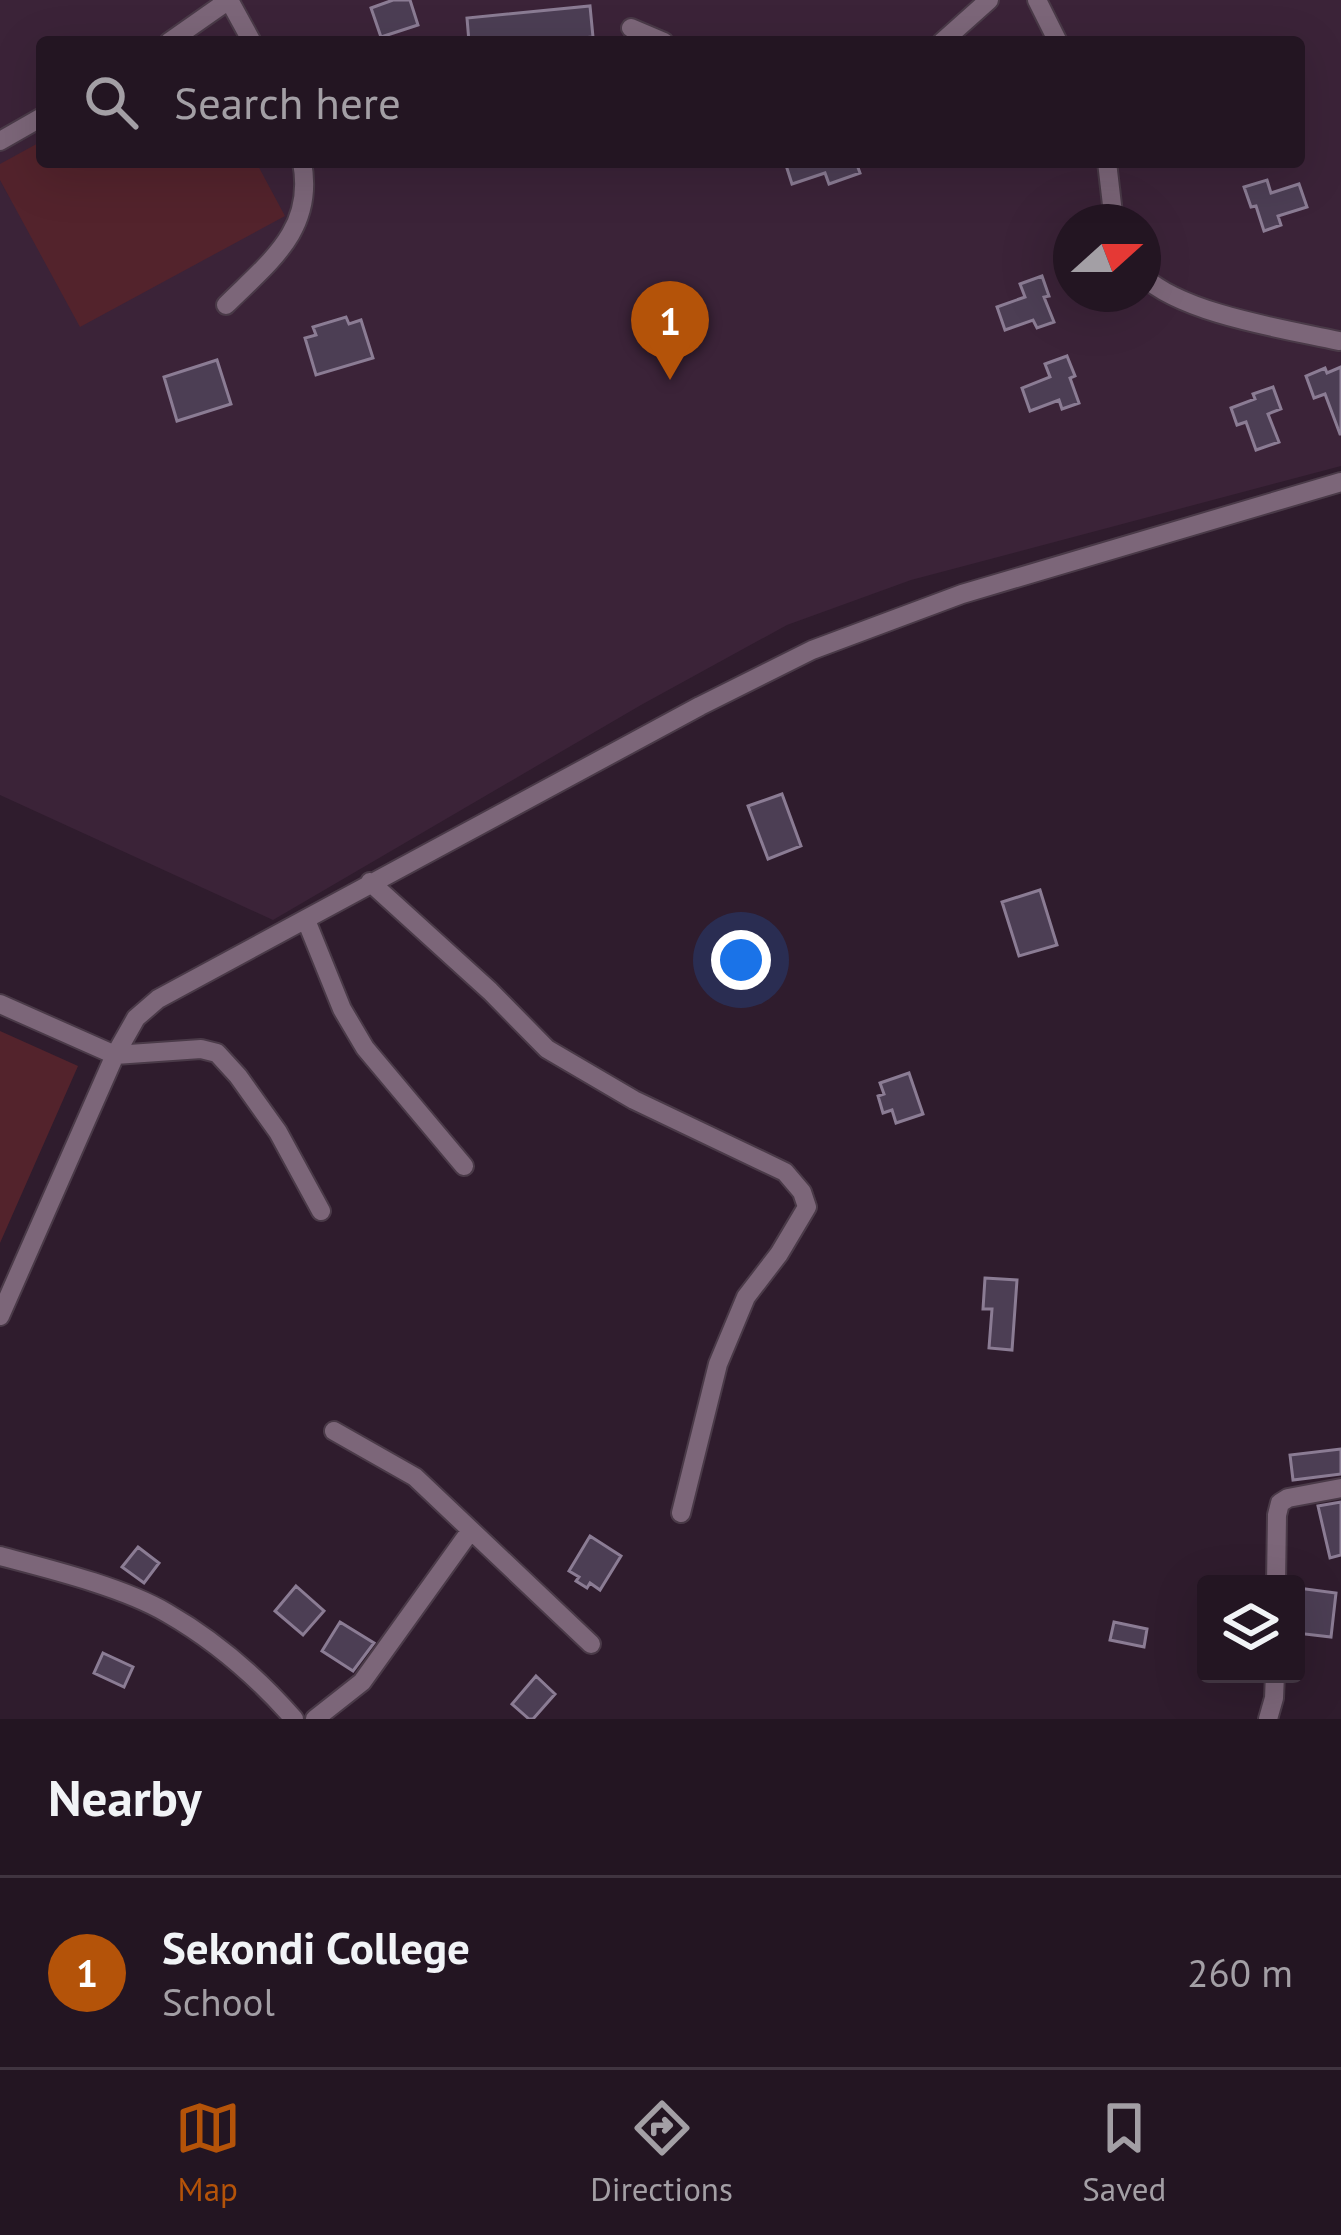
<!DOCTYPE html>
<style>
body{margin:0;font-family:"PT Sans",sans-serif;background:#2b1e2a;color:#f1f3f6}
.controls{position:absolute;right:36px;bottom:36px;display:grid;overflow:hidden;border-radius:12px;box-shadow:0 12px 48px #0002}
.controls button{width:108px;height:108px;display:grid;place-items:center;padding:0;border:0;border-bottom:3px solid #403440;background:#231522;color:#f1f3f6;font:60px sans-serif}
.compass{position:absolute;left:1053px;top:204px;width:108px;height:108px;border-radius:50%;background:#231522;box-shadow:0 12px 48px #0002;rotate:69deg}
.you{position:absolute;left:741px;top:960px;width:42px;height:42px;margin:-30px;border:9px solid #fff;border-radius:50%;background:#1a73e8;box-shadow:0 0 0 18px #1a73e833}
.badge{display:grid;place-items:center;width:78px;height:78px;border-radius:50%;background:#b45309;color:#fff;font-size:39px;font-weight:700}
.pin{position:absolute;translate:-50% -99px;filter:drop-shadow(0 3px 6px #0008)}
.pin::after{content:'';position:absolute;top:63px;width:42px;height:36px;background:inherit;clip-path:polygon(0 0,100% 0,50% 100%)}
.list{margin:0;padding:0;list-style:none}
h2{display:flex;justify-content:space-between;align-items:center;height:156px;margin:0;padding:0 48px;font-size:51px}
h2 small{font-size:39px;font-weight:400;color:#a39fa5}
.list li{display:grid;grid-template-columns:78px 1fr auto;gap:36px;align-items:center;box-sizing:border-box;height:192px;padding:0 48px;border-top:3px solid #403440}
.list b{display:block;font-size:45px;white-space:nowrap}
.list p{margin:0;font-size:39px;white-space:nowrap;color:#a39fa5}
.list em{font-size:39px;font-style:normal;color:#a39fa5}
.icon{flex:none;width:66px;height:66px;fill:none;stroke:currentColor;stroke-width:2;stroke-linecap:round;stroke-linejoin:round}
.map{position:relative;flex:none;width:1341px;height:1719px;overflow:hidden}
.search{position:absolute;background:#231522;box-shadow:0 12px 48px #0002;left:36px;right:36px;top:36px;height:132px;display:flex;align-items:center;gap:30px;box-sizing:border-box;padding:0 42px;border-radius:12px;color:#a39fa5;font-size:45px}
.sheet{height:348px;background:#231522}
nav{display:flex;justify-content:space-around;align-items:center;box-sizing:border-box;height:168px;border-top:3px solid #403440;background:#231522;font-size:33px;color:#a39fa5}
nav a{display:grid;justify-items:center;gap:6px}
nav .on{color:#b45309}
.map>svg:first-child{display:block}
</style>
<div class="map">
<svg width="1341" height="1719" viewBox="0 0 1341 1719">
<rect width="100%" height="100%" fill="#2f1c2d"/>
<!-- built -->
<path fill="#3b2338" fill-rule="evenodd" d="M0,0h1341v466l-430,114 -124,45 -146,80 -368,215 -273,-125zM42,42h1257v120h-1257zM1071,222h72v72h-72z"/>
<!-- garden -->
<path fill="#53232c" d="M42,141v21h214l29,54 -205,111 -80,-147v-16z
M0,1031l78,35 -78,177z"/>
<!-- building -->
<path fill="#4c3e54" stroke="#8b7c94" stroke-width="3" d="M393,0h17l8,25 -37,12 -10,-29z
M590,6l3,31 -54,5h-70l-2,-24z
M785,162h71l4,11 -31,11 -4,-11 -33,11z
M1267,180l4,13 28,-9 8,23 -29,9 3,9 -17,6 -8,-25 -5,1 -7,-20z
M1042,276l7,20 -5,1 10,25 -17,6 -4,-8 -28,10 -8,-23 28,-10 -5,-13z
M346,317l3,7 12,-4 12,38 -57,17 -11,-37 11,-3 -3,-8z
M1067,356l8,20 -5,2 9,25 -17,6 -3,-9 -29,11 -8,-23 28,-11 -5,-13z
M217,360l14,44 -54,17 -13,-44z
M1341,367v67h-1l-15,-40 -11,4 -8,-22 19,-8 2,5z
M1273,387l8,22 -13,5 11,28 -23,8 -10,-28 -9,3 -6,-17 24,-9 -2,-5z
M782,794l19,52 -33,13 -20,-53z
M1040,890l17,55 -38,11 -17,-54z
M909,1073l14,41 -27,9 -4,-13 -9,3 -5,-17 6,-2 -4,-11z
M985,1278l32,2 -5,70 -23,-2 3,-39h-9z
M1341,1449v25l-48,6 -3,-25z
M1341,1502v53l-11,3 -12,-52z
M590,1536l31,20 -21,34 -10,-7 -3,5 -11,-7 3,-4 -10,-6z
M138,1547l21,16 -15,20 -22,-16z
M296,1586l28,25 -21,24 -28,-24z
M1298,1588l38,5 -5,44 -35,-4z
M340,1622l34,21 -21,28 -31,-20z
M1114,1622l33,7 -3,18 -34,-7z
M103,1653l30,14 -9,20 -30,-14z
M536,1676l19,18 -22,25h-4l-17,-15z"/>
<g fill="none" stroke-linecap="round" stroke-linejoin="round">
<!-- minor casing -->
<g stroke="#4a3a48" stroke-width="22">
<path id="minor" d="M229,0l23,42
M1037,0l21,42
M631,28l33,14
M169,42l60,-42
M942,42l47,-42
M0,141l42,-24
M1107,162l7,60
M1143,276c40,38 142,53 196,65
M226,305c43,-43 89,-75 76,-143
M370,882l120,109 57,58 87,51 151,72 17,20 5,15 -28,47 -33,43 -28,67 -37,149
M306,920l36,89 23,39 99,118
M0,1004l115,51 86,-6 16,4 21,23 40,56 43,79
M0,1316l115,-261 21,-37 22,-19 542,-293 112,-56 150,-56 379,-112
M334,1431l81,46 176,167
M0,1556c49,13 123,31 167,57 47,27 91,65 127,106
M1276,1584l1,-69 3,-12 8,-5 53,-10
M315,1719l47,-37 109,-152
M1268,1719l6,-21 1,-24"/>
</g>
<!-- minor -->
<use href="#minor" stroke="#7c6679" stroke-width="18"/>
</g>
</svg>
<div class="controls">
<button><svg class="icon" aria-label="layers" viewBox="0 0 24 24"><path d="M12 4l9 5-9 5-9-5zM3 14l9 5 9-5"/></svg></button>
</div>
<svg class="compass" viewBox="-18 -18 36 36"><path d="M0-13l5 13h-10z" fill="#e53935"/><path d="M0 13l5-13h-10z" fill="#a39fa5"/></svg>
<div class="you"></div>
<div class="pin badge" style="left:670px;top:380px">1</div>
<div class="search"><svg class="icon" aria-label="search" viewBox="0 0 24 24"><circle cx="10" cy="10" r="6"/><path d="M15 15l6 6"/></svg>Search here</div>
</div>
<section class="sheet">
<h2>Nearby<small></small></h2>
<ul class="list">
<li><span class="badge">1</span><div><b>Sekondi College</b><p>School</p></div><em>260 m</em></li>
</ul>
</section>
<nav>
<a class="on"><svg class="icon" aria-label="map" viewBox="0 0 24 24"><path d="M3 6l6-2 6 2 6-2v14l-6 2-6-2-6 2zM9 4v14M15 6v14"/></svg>Map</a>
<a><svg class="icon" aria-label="directions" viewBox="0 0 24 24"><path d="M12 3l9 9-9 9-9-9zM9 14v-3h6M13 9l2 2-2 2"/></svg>Directions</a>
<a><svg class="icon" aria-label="saved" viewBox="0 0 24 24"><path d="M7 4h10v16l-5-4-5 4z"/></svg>Saved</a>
</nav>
